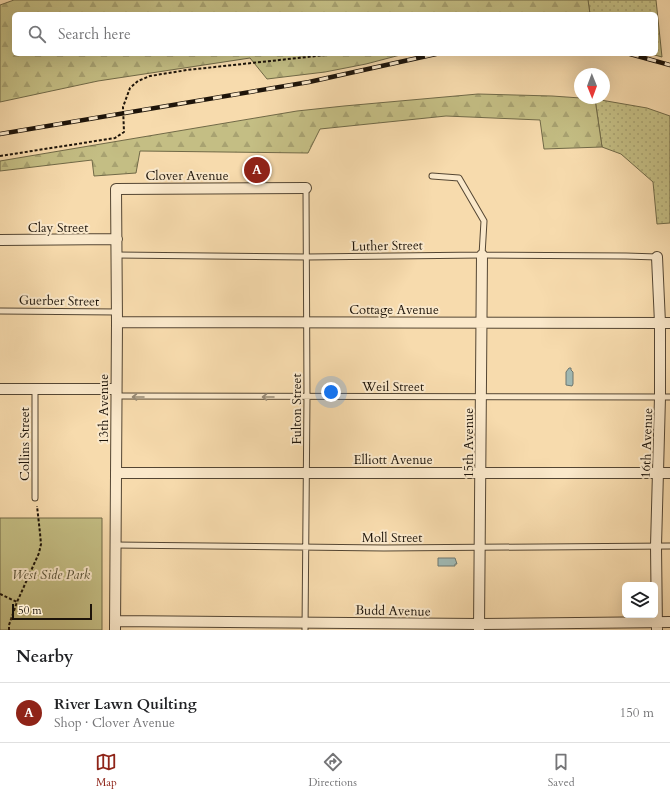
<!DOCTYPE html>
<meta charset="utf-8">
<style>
body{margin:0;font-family:Cardo,serif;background:#f6f6f6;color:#202124}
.controls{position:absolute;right:12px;bottom:12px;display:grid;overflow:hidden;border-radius:6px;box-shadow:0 4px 16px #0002}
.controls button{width:36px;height:36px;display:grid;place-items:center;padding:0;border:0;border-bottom:1px solid #e0e0e0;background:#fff;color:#202124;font:20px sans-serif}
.compass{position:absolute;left:574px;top:68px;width:36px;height:36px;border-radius:50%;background:#fff;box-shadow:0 4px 16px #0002;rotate:179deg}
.scale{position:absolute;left:12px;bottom:10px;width:80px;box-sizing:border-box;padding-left:4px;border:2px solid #1d140a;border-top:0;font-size:11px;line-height:14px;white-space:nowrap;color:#1d140a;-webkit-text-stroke:3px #fae8ca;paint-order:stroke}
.you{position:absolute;left:331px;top:392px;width:14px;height:14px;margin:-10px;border:3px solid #fff;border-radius:50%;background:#1a73e8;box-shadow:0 0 0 6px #1a73e833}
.badge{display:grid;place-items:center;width:26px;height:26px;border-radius:50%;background:#8f2418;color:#fff;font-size:13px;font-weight:700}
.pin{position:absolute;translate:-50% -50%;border:2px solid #fff;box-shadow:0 1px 4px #0006}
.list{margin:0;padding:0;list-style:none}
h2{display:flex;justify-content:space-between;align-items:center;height:52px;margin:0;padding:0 16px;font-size:17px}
h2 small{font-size:13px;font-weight:400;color:#757577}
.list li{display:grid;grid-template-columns:26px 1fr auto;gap:12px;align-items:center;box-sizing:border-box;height:60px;padding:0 16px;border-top:1px solid #e0e0e0}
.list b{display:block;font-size:15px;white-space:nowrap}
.list p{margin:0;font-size:13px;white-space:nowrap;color:#757577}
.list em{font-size:13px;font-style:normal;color:#757577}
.icon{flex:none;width:22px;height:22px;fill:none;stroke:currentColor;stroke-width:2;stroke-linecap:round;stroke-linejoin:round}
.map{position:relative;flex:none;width:670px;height:630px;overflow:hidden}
.search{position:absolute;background:#fff;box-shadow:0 4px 16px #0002;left:12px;right:12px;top:12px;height:44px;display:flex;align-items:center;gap:10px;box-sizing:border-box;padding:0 14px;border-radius:6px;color:#757577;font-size:15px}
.sheet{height:112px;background:#fff}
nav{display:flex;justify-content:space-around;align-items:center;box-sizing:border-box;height:56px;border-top:1px solid #e0e0e0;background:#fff;font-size:11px;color:#757577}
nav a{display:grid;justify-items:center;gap:2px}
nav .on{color:#8f2418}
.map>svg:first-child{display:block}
</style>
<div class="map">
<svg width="670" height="630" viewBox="0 0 670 630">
<defs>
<pattern id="grass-dots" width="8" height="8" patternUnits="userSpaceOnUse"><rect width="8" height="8" fill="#c4be84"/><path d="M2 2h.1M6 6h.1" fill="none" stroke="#a8a271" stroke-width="1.8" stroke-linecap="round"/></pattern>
<pattern id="forest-firs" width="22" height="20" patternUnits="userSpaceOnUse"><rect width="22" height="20" fill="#c4be84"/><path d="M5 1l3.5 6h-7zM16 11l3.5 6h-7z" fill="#a8a271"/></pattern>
</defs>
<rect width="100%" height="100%" fill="#f7dbad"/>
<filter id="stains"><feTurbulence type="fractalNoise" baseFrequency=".005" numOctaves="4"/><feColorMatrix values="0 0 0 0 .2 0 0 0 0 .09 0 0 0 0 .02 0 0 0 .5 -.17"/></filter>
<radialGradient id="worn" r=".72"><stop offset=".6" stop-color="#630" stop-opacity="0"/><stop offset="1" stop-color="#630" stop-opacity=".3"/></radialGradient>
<!-- grass -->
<path fill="url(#grass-dots)" stroke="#706947" d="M588,0h68l6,57 -11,-3h5v-40h-66z
M595,99l52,9 23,8v107l-13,1 -4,-42 -32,-28 -19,-7z"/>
<!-- forest -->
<path fill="url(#forest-firs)" stroke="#706947" d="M14,0h574l2,14h-576v40h390l-38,10 -41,8 -58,7 -17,-21 -152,23 -98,21v-97z
M478,94l74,2 43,3 7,48 -58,2 -4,-29 -94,-4 -126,13 -12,24 -168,-2 -4,22 -42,3 -2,-16 -92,11v-10l297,-50 47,-5z"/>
<!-- green -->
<path fill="#c4be84" stroke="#706947" d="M0,518h102v112h-102z"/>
<!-- water -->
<path fill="#a0b9b4" stroke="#6c7770" d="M569,368h2v2l2,2v12l-1,2 -6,-1v-13z
M438,558h17l2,6h-2v2h-17z"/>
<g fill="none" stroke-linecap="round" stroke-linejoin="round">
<!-- service casing -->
<g stroke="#544633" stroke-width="7">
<path id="service" d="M432,176l27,2 25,43 -2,34
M117,255l190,2 175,-2 144,1 31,1
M0,311l117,1
M35,389v109
M116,396l554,1
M115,545l269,3 286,-2
M305,630l2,-233 -1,-209"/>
</g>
<!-- minor casing -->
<g stroke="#544633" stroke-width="12">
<path id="minor" d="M0,240l117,-1
M657,257l3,66v74l-4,149 1,84
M117,322l553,1
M0,389h116
M116,473h554
M115,621l364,3 191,-2
M479,629l3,-374
M115,630l2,-308 -1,-133 190,-1"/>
</g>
<!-- path -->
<path stroke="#1d140a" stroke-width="2" stroke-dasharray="3 2" stroke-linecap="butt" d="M0,156l115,-18 9,-6 -1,-25 7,-19 8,-7 12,-5 37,-6 148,-16
M0,594l17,8
M9,630v-5l8,-23 22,-49 2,-9 -1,-11 -3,-27"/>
<!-- service -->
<use href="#service" stroke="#fae8ca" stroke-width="5"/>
<!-- minor -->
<use href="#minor" stroke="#fae8ca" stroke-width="10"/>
<!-- rail casing -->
<g stroke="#1d140a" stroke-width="4.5">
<path id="rail" d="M630,54l40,11
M0,134l309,-52 127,-28"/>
</g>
<!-- rail -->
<use href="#rail" stroke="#fae8ca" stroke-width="3" stroke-dasharray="9" stroke-linecap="butt"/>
</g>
<!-- one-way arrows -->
<defs><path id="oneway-shaft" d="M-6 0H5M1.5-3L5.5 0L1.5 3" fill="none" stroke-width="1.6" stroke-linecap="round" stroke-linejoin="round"/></defs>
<g stroke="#978974">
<use href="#oneway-shaft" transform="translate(138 397) rotate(-180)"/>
<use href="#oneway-shaft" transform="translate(268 397) rotate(180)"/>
</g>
<g text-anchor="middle" stroke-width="4" stroke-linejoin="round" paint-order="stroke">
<!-- street labels -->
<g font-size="13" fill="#1d140a" stroke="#fae8ca">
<text x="187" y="180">Clover Avenue</text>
<text x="58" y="232">Clay Street</text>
<text transform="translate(387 245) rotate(-1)" y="5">Luther Street</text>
<text transform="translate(59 300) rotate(1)" y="5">Guerber Street</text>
<text x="394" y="314">Cottage Avenue</text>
<text x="393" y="391">Weil Street</text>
<text transform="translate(103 409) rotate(-90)" y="5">13th Avenue</text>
<text transform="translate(296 409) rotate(-90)" y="5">Fulton Street</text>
<text transform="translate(468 443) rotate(-90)" y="5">15th Avenue</text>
<text transform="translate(646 443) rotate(-88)" y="5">16th Avenue</text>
<text transform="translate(24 444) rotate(-90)" y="5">Collins Street</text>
<text x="393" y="464">Elliott Avenue</text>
<text x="392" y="542">Moll Street</text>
<text transform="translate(393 610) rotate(1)" y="5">Budd Avenue</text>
</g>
<!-- park labels -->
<g font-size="13" font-style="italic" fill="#575035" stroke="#fae8ca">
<text x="51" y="579">West Side Park</text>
</g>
</g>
<rect width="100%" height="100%" filter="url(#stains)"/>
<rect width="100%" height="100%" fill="url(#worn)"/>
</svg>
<div class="controls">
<button><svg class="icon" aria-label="layers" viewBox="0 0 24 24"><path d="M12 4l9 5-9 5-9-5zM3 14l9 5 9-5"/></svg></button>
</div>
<svg class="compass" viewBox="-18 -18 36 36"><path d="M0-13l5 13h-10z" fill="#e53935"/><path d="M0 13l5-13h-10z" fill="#757577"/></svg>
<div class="scale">50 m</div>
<div class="you"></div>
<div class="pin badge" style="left:257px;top:170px">A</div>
<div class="search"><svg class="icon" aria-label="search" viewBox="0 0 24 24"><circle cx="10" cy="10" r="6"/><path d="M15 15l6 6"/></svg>Search here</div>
</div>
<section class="sheet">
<h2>Nearby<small></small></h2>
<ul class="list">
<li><span class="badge">A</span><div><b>River Lawn Quilting</b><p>Shop · Clover Avenue</p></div><em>150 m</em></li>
</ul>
</section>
<nav>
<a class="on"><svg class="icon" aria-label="map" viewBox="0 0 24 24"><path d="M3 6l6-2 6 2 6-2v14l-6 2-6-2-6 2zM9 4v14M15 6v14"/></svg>Map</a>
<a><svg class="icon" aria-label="directions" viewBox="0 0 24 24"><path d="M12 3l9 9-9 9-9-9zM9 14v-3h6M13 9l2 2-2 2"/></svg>Directions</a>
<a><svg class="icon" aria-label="saved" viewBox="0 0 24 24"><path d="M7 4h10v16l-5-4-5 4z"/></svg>Saved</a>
</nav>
